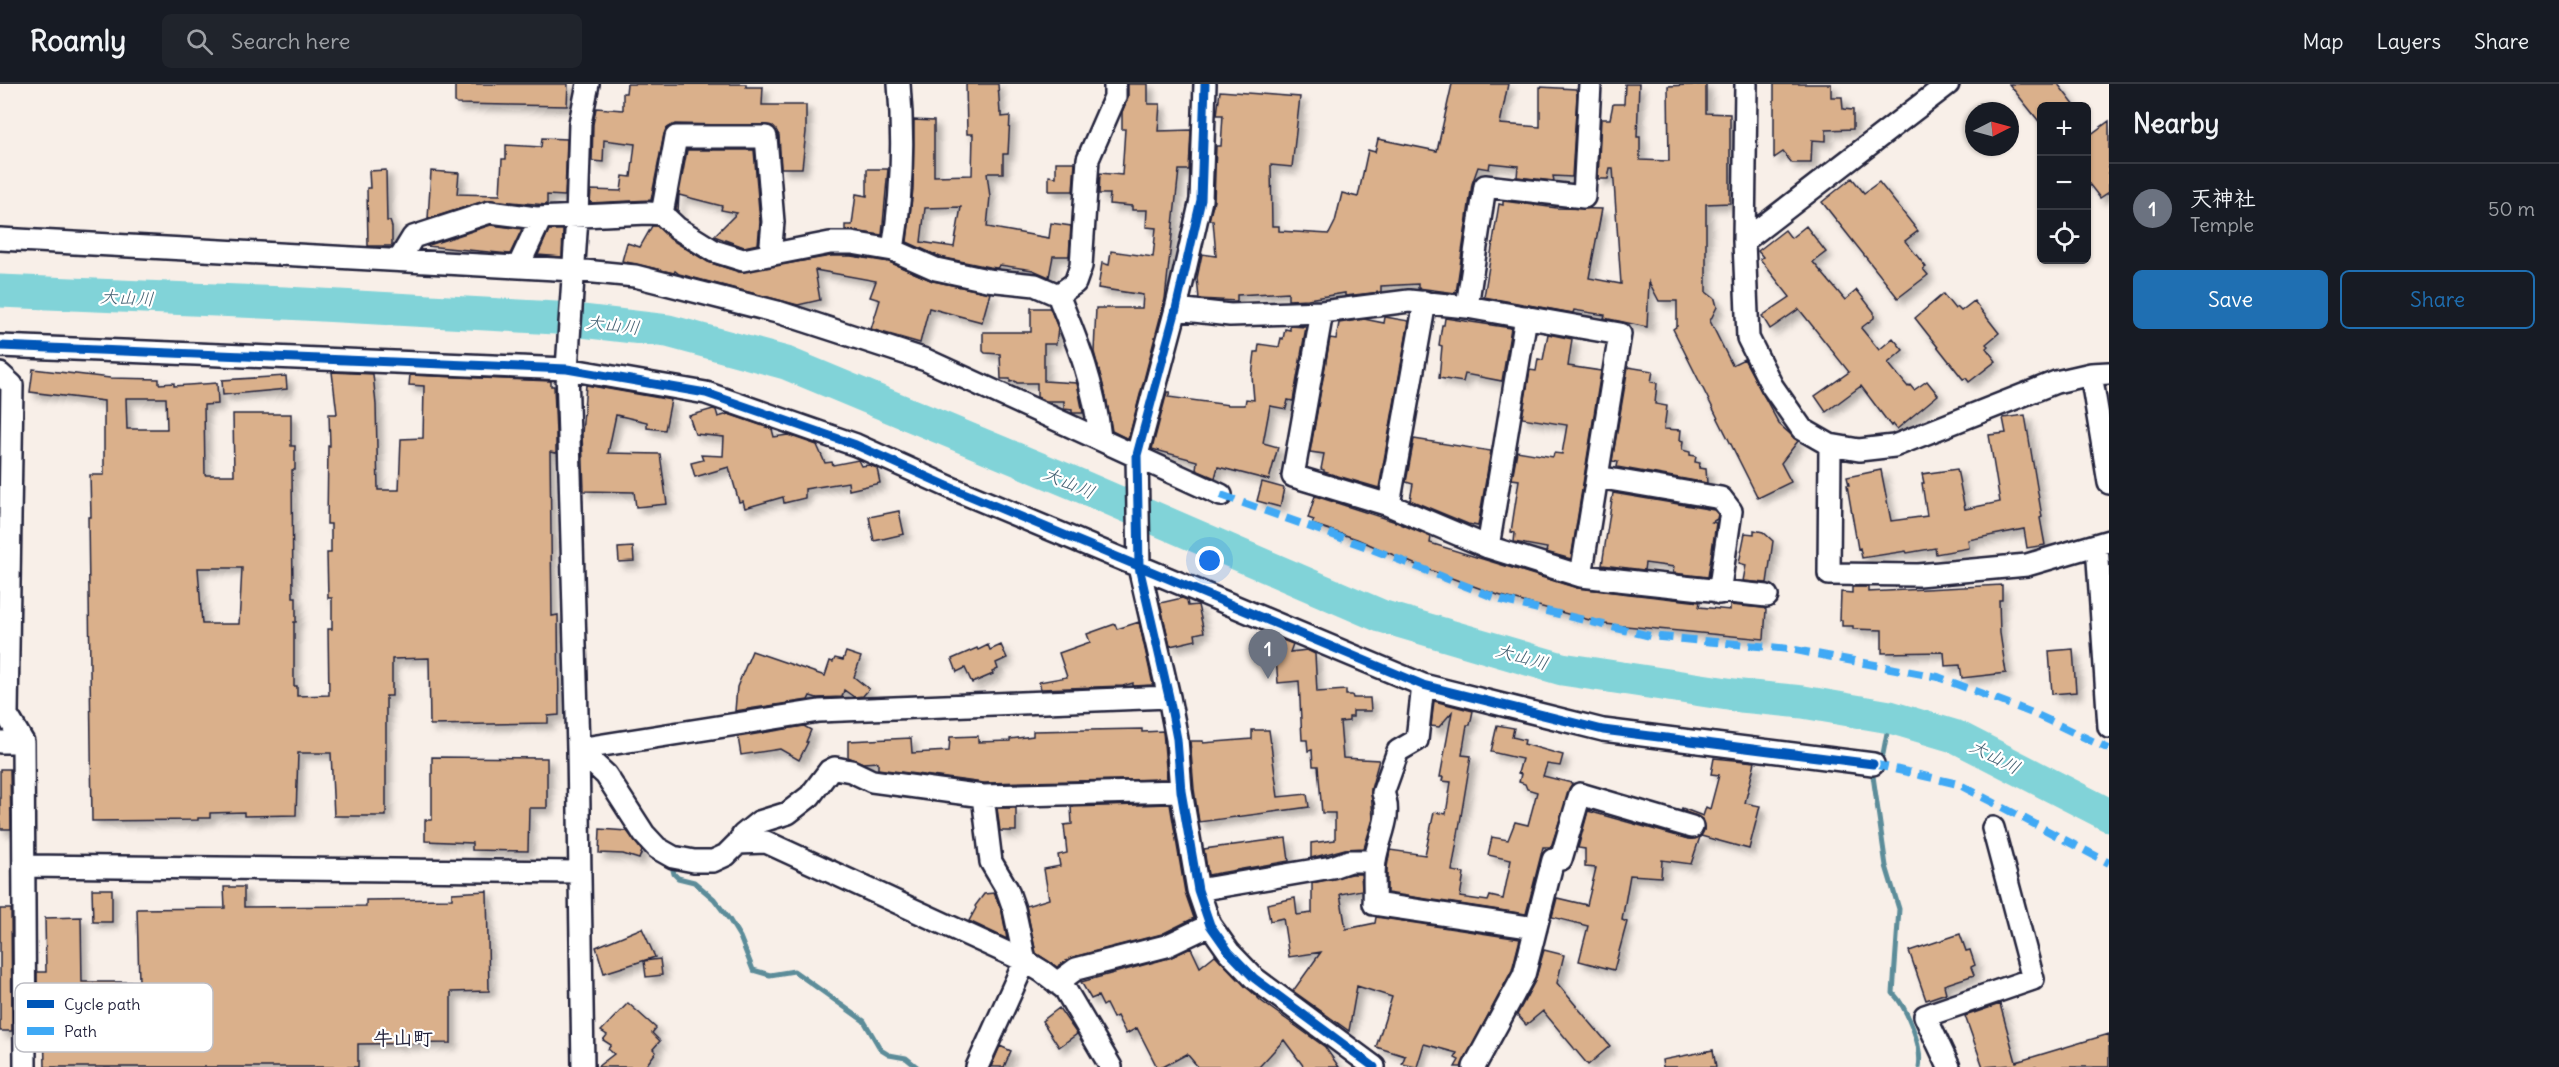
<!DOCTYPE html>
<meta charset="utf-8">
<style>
body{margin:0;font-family:Delius,"Klee One",sans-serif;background:#20242c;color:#f1f3f6}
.controls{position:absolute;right:18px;top:18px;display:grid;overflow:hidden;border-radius:9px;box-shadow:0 2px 4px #0004}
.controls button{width:54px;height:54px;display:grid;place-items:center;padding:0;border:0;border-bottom:2px solid #363941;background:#171b24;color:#f1f3f6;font:30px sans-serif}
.compass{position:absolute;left:1965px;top:18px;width:54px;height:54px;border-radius:50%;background:#171b24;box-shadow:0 2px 4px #0004;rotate:84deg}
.you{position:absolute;left:1210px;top:477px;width:21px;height:21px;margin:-15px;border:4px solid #fff;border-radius:50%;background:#1a73e8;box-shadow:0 0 0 9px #1a73e833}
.badge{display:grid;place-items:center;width:39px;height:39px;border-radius:50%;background:#1f6fb2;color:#fff;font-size:20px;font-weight:700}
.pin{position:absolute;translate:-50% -50px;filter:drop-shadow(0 2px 3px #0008)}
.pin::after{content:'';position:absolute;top:32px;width:21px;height:18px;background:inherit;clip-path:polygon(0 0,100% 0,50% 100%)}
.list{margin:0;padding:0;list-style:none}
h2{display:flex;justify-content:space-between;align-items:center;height:78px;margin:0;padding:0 24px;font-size:26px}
h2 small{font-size:20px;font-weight:400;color:#9ea1a6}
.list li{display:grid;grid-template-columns:39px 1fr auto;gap:18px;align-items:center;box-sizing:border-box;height:90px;padding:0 24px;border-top:2px solid #363941}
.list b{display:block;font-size:22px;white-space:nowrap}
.list p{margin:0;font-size:20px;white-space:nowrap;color:#9ea1a6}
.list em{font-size:20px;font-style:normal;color:#9ea1a6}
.actions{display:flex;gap:12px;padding:18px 24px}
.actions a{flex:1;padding:14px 0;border:2px solid #1f6fb2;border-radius:9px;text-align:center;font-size:21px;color:#1f6fb2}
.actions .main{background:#1f6fb2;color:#fff}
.icon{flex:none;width:33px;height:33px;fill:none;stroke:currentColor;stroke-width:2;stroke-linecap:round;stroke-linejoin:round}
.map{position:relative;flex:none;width:2109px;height:983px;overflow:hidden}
header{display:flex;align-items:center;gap:36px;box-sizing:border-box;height:84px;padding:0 30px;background:#171b24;border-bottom:2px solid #363941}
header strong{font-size:28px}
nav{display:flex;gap:33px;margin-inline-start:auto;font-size:21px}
.search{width:420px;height:54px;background:#20242c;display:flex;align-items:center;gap:15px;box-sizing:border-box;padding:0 21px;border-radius:9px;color:#9ea1a6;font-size:22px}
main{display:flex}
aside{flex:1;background:#171b24}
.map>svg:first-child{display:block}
</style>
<header>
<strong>Roamly</strong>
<div class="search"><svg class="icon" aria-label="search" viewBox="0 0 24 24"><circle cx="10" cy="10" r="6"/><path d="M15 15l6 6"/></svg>Search here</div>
<nav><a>Map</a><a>Layers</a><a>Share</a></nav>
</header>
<main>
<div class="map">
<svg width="2109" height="983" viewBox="0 0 2109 983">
<defs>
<filter id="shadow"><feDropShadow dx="5.5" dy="5.5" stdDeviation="3" flood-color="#0004"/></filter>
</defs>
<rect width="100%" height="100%" fill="#f8efe8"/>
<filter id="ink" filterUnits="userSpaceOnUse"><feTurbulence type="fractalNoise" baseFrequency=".0167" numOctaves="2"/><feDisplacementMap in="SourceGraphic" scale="12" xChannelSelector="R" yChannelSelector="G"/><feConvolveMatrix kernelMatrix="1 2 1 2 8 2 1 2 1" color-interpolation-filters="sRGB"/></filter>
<g filter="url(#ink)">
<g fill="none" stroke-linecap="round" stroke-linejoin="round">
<!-- stream -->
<path stroke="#5b8c99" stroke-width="5" d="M1890,633l-7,37 -10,22 13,90 13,43 -6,84c14,15 30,54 26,74
M671,778l3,12 4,4 16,4 20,17 15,20 11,18 13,33 17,5 24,-4 70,50 17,29 8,5 17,3 11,9"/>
<!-- river -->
<path stroke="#81d3d8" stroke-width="33" d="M0,207l285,12 271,15 112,13 118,32 290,121 305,132 181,53 179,27 62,6 87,15 67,20 152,78"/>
</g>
<!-- building -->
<path fill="#dab08b" stroke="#22223b" stroke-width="1.5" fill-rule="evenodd" filter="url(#shadow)" d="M455,0h113l-1,22 -110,-2 -2,-2z
M627,0h119v3h17l-1,18h44v27l-4,36h-21l-2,-33 -7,-9 -97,-2 -9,5 -2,5 -13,66 -61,3 1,-13 30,1 2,-15 8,1 4,-33 -31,-4 -1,22 -11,-1 1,-37 3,-16 27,2v-17h3z
M966,0h32l2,29h2v4l8,-1 -2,38h-5v19h-16l3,24 -3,30 62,11 2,-15 20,3 -2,30h-16l-4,21 -16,-7 -33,-5 -3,3 -8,-1 -49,-10 -33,-15 6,-53 1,-69 20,1v55l38,-1 1,-41h-6zM961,123l-7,40 -33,-5 4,-34z
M1128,0h20v20h12l-2,27 33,-1 -2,40h-10l-14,129 -36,138 -3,1 -14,-7 -6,-34 -12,-45 2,-44h46l1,-13 -45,-7 4,-25 7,2 2,-14 42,6 3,-29 -10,-1 1,-17h-15v-4l-23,-2 1,-10h-11l1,-21 22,2 3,-46h-3v-17l6,-15z
M1452,0h56l-8,40 40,3v-40l36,2 1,6 -5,82 -19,-1 1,5 -37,-4 1,-11 -28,-3 -1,6 -11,-2 -6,17 -16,109 -38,-5v-4l-37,2v6l-36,4v-3l-37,6 -20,1v-8l-51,3v6l-38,-2 -2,-21 5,-24 14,2 -3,-36h-4l5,-19 2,-55h5l2,-31h-6l3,-24 80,6 -8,70 -21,-2 1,61h7v5l50,3 6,-12 7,-29 16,4 10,-47 7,2 3,-13 59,12z
M1625,0h14l-2,53h3v23l29,1 -1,-75 38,-2v29l24,1v89l-24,1v88l9,7 2,8 -7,14 22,44 12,-6 35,65 19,17 -17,22 10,19 -33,16 -85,-169 4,-3v-25h-18l-10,-19 -2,45 -43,-9 1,-3 -31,-5 -1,3 -89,-16 15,-93 4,1v-4l54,7 45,1 -13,69 32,6 -8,-116h-3l-2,11h-10l3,-60h9l3,-15h11z
M1774,0h57v13h11l1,12 10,1v19l-27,1v11l-14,-1 -1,23h-19l-9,-11 -9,6z
M2009,0h49l17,22h-33v19z
M2109,37v71l-9,6 -14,-18v-42z
M542,54l25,1 -2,57 -18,-1v10l-60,-5 -59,19 3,-48 28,2 -2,21 43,1 2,-36h4v-14l35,2z
M687,66h67l6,72 -2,22 -14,3 -30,-11 23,-23 -16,-3 1,-4 -43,-11 -1,17 -2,-3z
M1056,78h19l-2,29h-24v-15l7,1z
M867,85h21l-6,66 -37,-5v-5h7l4,-31 11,2z
M386,86l1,51h3l2,6v19h-24l-1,-58h3l-1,-17z
M1852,94l12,15 15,-11 39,49 -13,10 21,26 -3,2 5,6 -30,23 -76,-96z
M491,141l31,4 -12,25 -84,-8z
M652,142h5l13,13 38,23 31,10 92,-16h20l38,6 44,19 57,12 -8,29 -53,-14 -9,35 -49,-14 9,-29 -10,-3 6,-16 -61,-11 5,30 -22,5 -119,-31 -4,-3 -1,2 -52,-12 5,-18 13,4z
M1806,142l20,26 -13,10 32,38 12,-10 17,22v6l-13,10 18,22 14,-12 10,12 -15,13 20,24 2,-2 4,5 13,-9 11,14 -41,34 -4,-5 -2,2 -30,-40 -35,26 -11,-16 34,-24 -50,-63 -29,20 -8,-13 28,-19 -30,-38 3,-2 -5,-6 27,-21 6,8z
M549,146h14l-1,27 -24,-2z
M1943,210l12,15 2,-2 4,4 13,-10 25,32 -13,11 2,2 -2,2 10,13 -27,21 -3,-4 -3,1 -48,-61z
M1031,224h19l8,20 -2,16h-12v37l33,2 6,30h-11v-3l-8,-1v-8h-18l-9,-4v-14h-20l-2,-2 -5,1v-3h-9l-1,-25 -15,-1 -2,-2v-19h48z
M1385,233l24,4 -30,167 -55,-16v-2l-3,-1 3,-15 -14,-2 20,-114 6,1 3,-16 25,-4 20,4z
M1445,234l66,10 -9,53 -37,-7 -2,8 -24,-4 3,-32 -3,-1 3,-20h2z
M1290,242l16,1 -13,74 -5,-1 -2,9 -16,-3 -7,37 15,4 -9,33 -51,-13 -3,11 -19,-8 1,-9 -45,-12 15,-57h3l-2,5 61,8h16l1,-6 8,1 -2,-24 3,-24h3l1,-8 20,3 2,-9 2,1 2,-10 5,1z
M1548,250l24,5 -4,27 33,5 -30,188 -25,-7 1,-4 -33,-6 1,-9 -4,-1 8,-52 -7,-1 5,-28 36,6 1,-4 8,1 5,-29 -45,-7 8,-48 6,1 2,-12 5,1z
M1628,283l25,4 -2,11 6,1 -2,21 12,2 -3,23 17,1 -1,10 3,1 -1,9 8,2v3l6,1 -1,6 5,1 -1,5 7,1 1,14 -90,-16 1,-5 -6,-1z
M33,285l77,9 49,1v5l15,-1v3l43,-3 1,21 -14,1 1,70h29l-1,-61h58v32h4v24h-3l1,127h3v25h-2v64h3v10l32,-1 -1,-66h4v-31h-4l-1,-45h4v-29h-4l1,-78h2l-1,-32h8l-5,-42 41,2 3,31 2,85h21l2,-51 22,-1 1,-52 -15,-1 1,-10 141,6v5h3l2,47v20l-6,-1 2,164 6,-1 1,100 -11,1v7l-118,2 -1,-67 -37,1v37h-6v120h-52l-3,-63h-33l-2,62 -52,1v-4l-34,1v5h-12v2l-106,1 -4,-304h3l-1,-42h14v-74l-74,-9zM126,314h40l1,31h-40zM198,484h44l-3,56h-37z
M286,292l1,13 -64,6 -1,-15z
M586,301l85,15 -6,30 -18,-2v-6l-31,-7 -8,38 52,1 7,50 -31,3 -2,-15 -50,-1 -2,-57z
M713,325l3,1 2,7 10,-3 44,15 2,8 14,-2 29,10 8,18 7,-1 1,3 25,-5 3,6 8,-1 8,3 3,15 -31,7 -1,-8 -43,7v9l-21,5 -1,-6 -38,11 -2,-7 -4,1 -10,-35 -34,10 -4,-14 12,-3 -2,-5 22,1 1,-19 -29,-3 -6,-18z
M2025,331l17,102 -2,1 5,27 -18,3 -3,-19 -56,11 1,8 -33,6 -1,-6 -28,5 -1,-2 -44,7 -2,-10 -2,1 -11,-64h2l-2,-8 34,-7 10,51 36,-5 -5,-33h2l-2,-9 35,-5 8,40 35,-7 -11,-67 17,-2 -3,-15z
M1414,355l77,12 -13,75 -10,-2 -58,-24 3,-16 -7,-2z
M1262,398l22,6 -4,19 -23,-6z
M1613,409l101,17 4,4 -1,5 -5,3 4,1 -8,54 -35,-4 1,-6 -29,-4 -1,7 -42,-5z
M1315,412l81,26 35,15 -1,6 147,45 123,14 -1,5 31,3v-5l33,3 3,2 -2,29 -160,-15 -106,-29 -77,-28 -64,-28 -45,-15 2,-4 -6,-2z
M899,427l5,23 -30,7 -5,-24z
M1754,446l9,2 10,9 -6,42 -24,-2 3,-16 -7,-2 6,-30 9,1z
M633,463l1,14 -15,1 -1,-14z
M2002,501v15h-3l1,33 6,40 -44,5 -2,-13 -15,1 -1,-14 -62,1v-23l-29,-1v-3h-11v-6h-2l1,-28 11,1v-6h16v5z
M1182,514l5,2 1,6 10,-1 6,27 -9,2 1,6 -26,6 -10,-43z
M1139,538l14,63 -20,1v-3l-10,3 -82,3 -2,-7 28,-5 -8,-24 31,-11 -3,-8 28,-10 2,5z
M1267,550l26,10 -3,8 17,-2 8,4 2,38 29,-2v5h6l1,3h17l1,13h-18v6h-4v4l-9,1 3,36 36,2 -8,29 2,30 -9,29 -19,1 -34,9v-15l24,-3v-27h-13l-4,-47h-5l-1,-16 -4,1 -1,-11h-5l-3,-59 -21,2 -2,-24 -17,-7z
M988,561l2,5 11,-5 6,13 -11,5 2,6 -6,3 1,2 -21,9 -7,-15 -8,4 -5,-13 25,-11 1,2z
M2073,565l3,43 -24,2 -3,-43z
M752,567l73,25 5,-15 3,1 2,-4 8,2 3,-8 15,5 -7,20 15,12 -6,7 -9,1 -10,-7 -2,7 -25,1 -7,-2 -2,4 -73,11 2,-24z
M1434,617l39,10 -3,14h-3l-5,30 9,1 -19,115 12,2 -4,24 28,4 2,-5 13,3 8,-39 -23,-5 4,-18 16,3 7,-18 13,3 9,-33 -10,-3 -2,-5 -6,-2 2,-8 -3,-1 4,-14 -31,-7 6,-27 17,3 -2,9 13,3 -1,4 39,11 -3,11 -13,-2 -4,12 29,7 -21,64h-8l-17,67 -139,-21v-26l3,-17 35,5 9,-43 12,2 5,-32 -9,-1 1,-4h-3l12,-65 -13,15 -8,-1z
M804,642l7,4 -5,12h2l-9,18 -19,-11 -39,6 -3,-18z
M1142,645v3l21,-1 4,48 -183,4 -106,-14v-7l-15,1 -15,-6v-16l63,-3 1,15 37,-2 1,-14 28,-1v6l32,-1v-2l23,-3v-5z
M1252,646h17l9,67 29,-3 2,13 -110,15 -5,-33 -4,-48h13v2l49,-4z
M432,673l115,1v50h-18l-1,43 -56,-1v-7l-47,-2v-21h7z
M1714,674l41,4 -10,41 15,3 -11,43 -48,-13 3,-6 -2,-11 -21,-9 1,-2 21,8 3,-9 4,2 9,-34 -8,-1z
M0,685h10l1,60h-11z
M1170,720l15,88 9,26 -32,16 -89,23 -16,10 -21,-14 -10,-47 23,-7 -5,-30 16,-3 -2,-11 9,-2 -3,-28 8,-1 -1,-17z
M997,724h19v23h-16z
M1588,727l100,28 12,-2 -9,27 -29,-4 -1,17 -31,-2 -8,45 5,2 -13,48 -35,-9 9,-35 -36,-9 5,-19 30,7 9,-37 -11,-1v-18l-7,-1z
M600,745l27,2 15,20 -3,8 -16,-5 -24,-1z
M1286,754l3,23 -81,14 -4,-26z
M1351,790h10l1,16 -22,4 6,35 29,-6 1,-6 144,22 -8,31 -51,97h-6l4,-7 -4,-2 2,-5 -33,-9 -7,23 -15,-3 3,-8 -29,-9 16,-50 -35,-11 -8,45 -56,-40 28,-39 -32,5 -6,-39 -13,3 -3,-17 28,-6 2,17 15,-2v-30z
M224,803h20v20l122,-1v-6l86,-1v-6l35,-2 2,100 -38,1v51l-93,1v23h-313l-1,-50h-7v-45h9l-1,-54 36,-1 1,65h57l-2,-73 88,-1z
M92,805h20v33h-19z
M994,809l8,19 5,27 -38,-18 7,-13 -1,-2 9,-12z
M0,825h11l1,122h-12z
M642,844l13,29 -51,16 -8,-26z
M1960,850l6,17 4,-1 5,15 -4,2 3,8 -30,10 2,8 -20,7 -17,-49z
M1191,864l9,19 15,-12 46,46 64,46 14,20h-35l-20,-27 -25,27h-61l-11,-13 -24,13h-6l-20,-39 -11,6 -9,-18 -4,2 -7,-14 -3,2 -5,-10 -7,3 -10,-17 88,-24z
M1544,866l20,5 -7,28 53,63 -22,19 -45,-54 -17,14 -9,-10 18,-34z
M660,875l2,16 -16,2 -2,-16z
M628,919l28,25 -4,5 8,8 -7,8 3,3 -11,15h-48l17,-13 -6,-5 3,-4 -8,-5 4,-5 -6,-4z
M2000,920l16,58 93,-28v33h-96v-2l-30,2 -18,-51z
M1059,924l18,26 -18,13 -17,-26z
M1000,962l11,5 -7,16h-13z
M1713,966l3,17h-53l-1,-7z"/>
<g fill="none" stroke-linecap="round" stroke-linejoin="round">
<!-- minor casing -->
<g stroke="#22223b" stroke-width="26">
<path id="minor" d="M1205,0l-4,116 -25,109 -39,146 2,112 30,130 8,42 4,52 17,99 12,35 19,27 25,26 120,89
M1948,0l-204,157 4,97 24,48 30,43 28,16 29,5 35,-4 162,-64 35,-8 18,-1
M662,130l14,-77h90l7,85 -3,33
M0,155l574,31 61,6 146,37 145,47 295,135
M1744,157l2,-157
M893,166c9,-55 11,-110 6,-166
M399,176l14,-23 77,-25 46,6 112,-5 14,1 15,14 37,23 29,9 87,-17h22l41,7 43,19 51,11 48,5 23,10c21,51 36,88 42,143
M518,183l23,-49
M1058,211l17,-12 6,-17 7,-107 27,-62v-13
M1467,223l18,-121 99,11 6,-113
M1176,225l54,6 92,-3 87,-11 58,6 153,27 -39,242
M1322,228l-29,164 96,29 99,42 93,29 186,20
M0,262l567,23 139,24 150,52 98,44 469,196 180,45 270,34
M0,290l12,11 -5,330 16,27 2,325
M2091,290l18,109
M1830,361l-1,129 89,1 109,-10 82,-24
M1597,393l124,21 10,13 -12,82
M1389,421l36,-203
M2097,461l12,182
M1488,463l38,-230
M1423,601l-6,55 -19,11 -15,42c10,24 -5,44 -8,68 -2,14 0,29 -1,43l162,24
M0,658h23
M578,665l28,26 38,59 13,14 16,9 21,4h19l13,-6 12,-12 5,-8 16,-13 29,-9 22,-17 19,-25 6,-3 16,3 21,10 111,15 198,-5
M578,665l241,-38 350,-14
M738,759l28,-1 259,119 18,11 22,17 46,78
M24,782l556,6
M1198,806l134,-23 17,-6h26
M1057,899l19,-14 90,-23 44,-21
M583,983l-5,-318 -11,-380 10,-152 3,-94 8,-39
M977,983l48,-106 -11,-52 -7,-20 -16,-27 -8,-66
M1474,983l50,-92 29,-115 8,-1 19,-65 112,33
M1949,983l-24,-51 108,-37 -40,-151"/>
</g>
<!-- minor -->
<use href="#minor" stroke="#fff" stroke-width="21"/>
<!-- quiet -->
<path stroke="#3fa9f5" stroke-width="8" stroke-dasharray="15 8" stroke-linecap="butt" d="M1221,411l146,52 134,53 149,36 140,13 148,28 97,37 74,35
M1873,680l85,20 151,79"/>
<!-- cycleway casing -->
<g stroke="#fff" stroke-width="13">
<path id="cycleway" d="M1205,0l-4,116 -25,109 -39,146 2,112 30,130 8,42 4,52 17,99 12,35 19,27 25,26 120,89
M0,262l567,23 139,24 150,52 98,44 469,196 180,45 270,34"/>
</g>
<!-- cycleway -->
<use href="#cycleway" stroke="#0057b8" stroke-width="9"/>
</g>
</g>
<g text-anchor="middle" stroke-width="4.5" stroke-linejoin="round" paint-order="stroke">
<!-- water labels -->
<g font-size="18" font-style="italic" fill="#436072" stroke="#fff">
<text transform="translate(127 214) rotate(3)" y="6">大山川</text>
<text transform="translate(613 241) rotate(7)" y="6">大山川</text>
<text transform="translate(1069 399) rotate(23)" y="6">大山川</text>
<text transform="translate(1522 573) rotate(16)" y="6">大山川</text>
<text transform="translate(1995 673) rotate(27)" y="6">大山川</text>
</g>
<!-- quarter labels -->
<g font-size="20" font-weight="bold" fill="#22223b" stroke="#fff">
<text x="403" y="961">牛山町</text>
</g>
</g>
<!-- legend -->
<rect x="15" y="899" width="198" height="69" rx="9" fill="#fff" stroke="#bdbdc4" stroke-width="1.5"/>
<rect x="27" y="916" width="27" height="8" fill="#0057b8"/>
<rect x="27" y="943" width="27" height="8" fill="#3fa9f5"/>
<g font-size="16" fill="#22223b">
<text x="64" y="926">Cycle path</text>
<text x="64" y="953">Path</text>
</g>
</svg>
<div class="controls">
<button>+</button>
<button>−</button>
<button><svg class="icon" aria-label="locate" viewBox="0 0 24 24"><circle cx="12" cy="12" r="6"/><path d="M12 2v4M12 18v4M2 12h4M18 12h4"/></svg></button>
</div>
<svg class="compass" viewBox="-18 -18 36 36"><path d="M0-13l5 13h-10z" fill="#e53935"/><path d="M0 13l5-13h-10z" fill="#9ea1a6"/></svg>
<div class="you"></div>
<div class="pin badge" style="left:1268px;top:595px;background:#6b7280">1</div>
</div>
<aside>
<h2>Nearby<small></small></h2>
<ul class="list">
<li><span class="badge" style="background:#6b7280">1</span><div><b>天神社</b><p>Temple</p></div><em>50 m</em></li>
</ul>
<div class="actions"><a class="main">Save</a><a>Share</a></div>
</aside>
</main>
